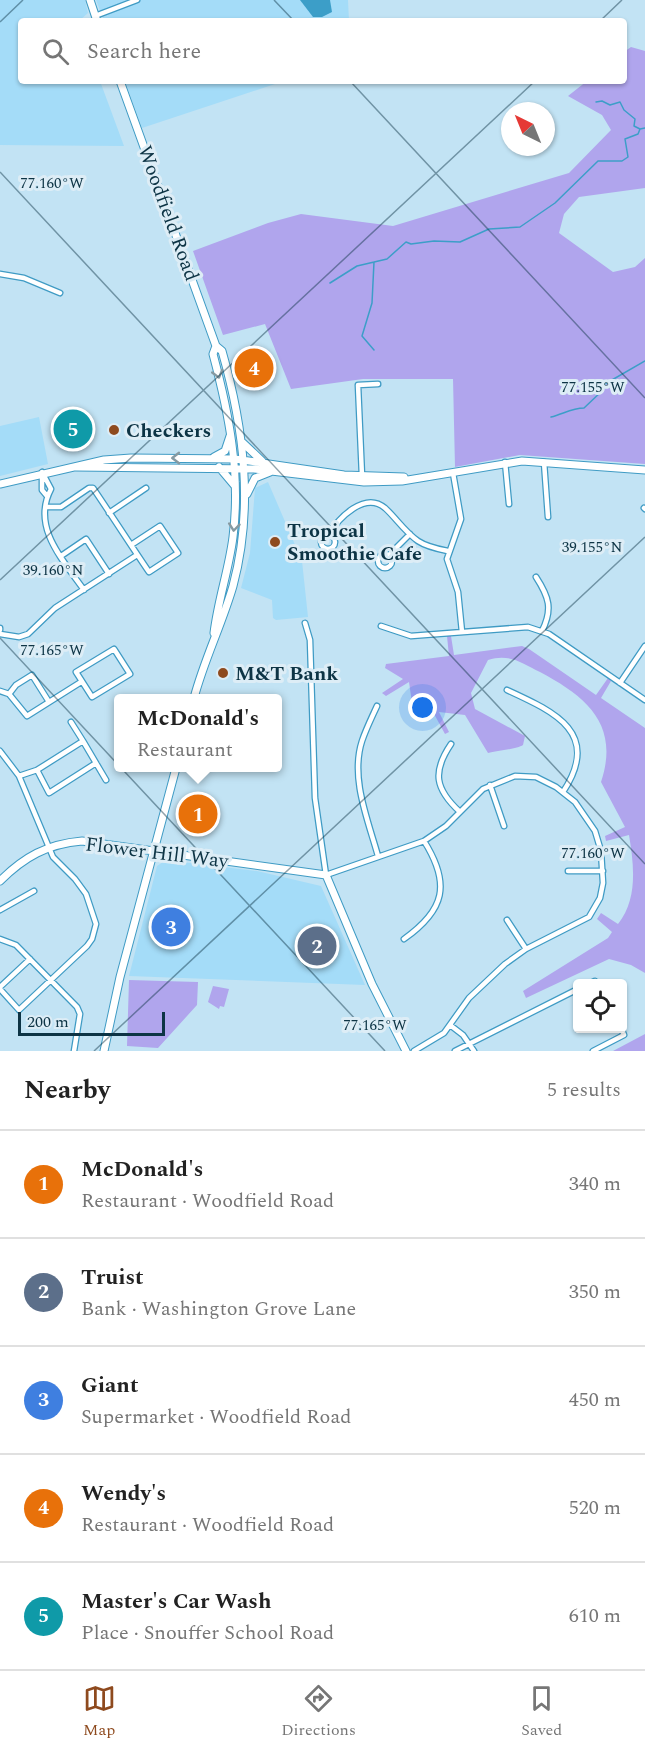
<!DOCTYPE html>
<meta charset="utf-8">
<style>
body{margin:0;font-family:Spectral,serif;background:#f6f6f6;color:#222}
.controls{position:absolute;right:18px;bottom:18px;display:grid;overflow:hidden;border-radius:6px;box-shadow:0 2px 4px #0004}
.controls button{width:54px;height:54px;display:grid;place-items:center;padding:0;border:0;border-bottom:2px solid #e0e0e0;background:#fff;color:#222;font:30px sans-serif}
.compass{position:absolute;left:501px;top:102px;width:54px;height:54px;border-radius:50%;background:#fff;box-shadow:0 2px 4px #0004;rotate:317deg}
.scale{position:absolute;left:18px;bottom:15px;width:147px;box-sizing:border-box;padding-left:6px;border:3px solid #0d3445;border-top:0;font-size:16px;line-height:21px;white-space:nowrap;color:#0d3445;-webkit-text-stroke:4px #ddedf6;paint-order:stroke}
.you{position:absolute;left:423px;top:708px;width:21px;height:21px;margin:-15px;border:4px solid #fff;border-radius:50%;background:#1a73e8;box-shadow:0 0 0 9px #1a73e833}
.badge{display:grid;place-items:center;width:39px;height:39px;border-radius:50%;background:#8e4a1e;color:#fff;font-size:20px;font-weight:700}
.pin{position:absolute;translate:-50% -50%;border:3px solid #fff;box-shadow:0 2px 6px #0006}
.popup{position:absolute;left:114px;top:694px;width:168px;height:78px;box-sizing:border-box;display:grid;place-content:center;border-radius:6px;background:#fff;filter:drop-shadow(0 2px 4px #0005);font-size:20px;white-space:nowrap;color:#767676}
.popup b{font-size:22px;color:#222}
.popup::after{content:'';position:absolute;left:50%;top:100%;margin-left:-12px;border:12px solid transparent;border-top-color:#fff}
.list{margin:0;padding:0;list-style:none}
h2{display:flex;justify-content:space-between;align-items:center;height:78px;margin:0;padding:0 24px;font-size:26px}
h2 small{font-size:20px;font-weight:400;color:#767676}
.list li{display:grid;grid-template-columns:39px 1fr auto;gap:18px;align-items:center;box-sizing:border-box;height:108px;padding:0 24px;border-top:2px solid #e0e0e0}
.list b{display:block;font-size:22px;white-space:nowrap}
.list p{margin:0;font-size:20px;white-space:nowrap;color:#767676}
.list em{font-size:20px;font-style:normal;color:#767676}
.icon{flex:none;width:33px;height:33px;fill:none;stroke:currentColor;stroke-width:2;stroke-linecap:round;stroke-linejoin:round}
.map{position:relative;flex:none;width:645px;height:1051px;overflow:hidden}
.search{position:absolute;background:#fff;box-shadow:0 2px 4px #0004;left:18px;right:18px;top:18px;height:66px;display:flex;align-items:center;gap:15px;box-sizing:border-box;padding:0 21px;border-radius:6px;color:#767676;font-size:22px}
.sheet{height:618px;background:#fff}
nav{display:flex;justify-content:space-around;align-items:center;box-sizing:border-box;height:84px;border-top:2px solid #e0e0e0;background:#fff;font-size:16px;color:#767676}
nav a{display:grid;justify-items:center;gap:3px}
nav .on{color:#8e4a1e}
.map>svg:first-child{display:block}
</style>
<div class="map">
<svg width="645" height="1051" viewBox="0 0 645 1051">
<rect width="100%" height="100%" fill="#c2e3f4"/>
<!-- built -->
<path fill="#a4dcf8" d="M0,0h85l3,13 -9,8h-58v60h79l24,65 -124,-1z
M96,0h252l1,21h-245z
M125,81h159l-142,47z
M39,417l9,47 -48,12v-50z
M268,482l34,79 6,56 -32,3 -3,-2 -1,-18 -31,-12 9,-35 5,-65z
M166,860l91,11 64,15 44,99 -236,-9 28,-110z"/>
<!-- green -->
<path fill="#b0a5ed" d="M631,47l14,4v137l-66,9 -15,17 -5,19 54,39 22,-5 10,-9v206l-125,-9 -65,12 -2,-88h-90l-72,10 -26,-65 -42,11 -30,-84 75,-28 33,-9 92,12 176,-53 42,-43 -9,-15 -34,-19 19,-15h37v-29z
M447,636h4l3,19 68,-9 7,3 67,46 12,-17 3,3 -10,17 44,30v245l-14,-8 -22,-6 -83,39 -3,-7 85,-53 4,-6 -15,-13 4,-6 17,11c20,-25 16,-59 11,-89l-23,6 -1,-5 20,-9 -24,-45c19,-57 -14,-85 -61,-110 -18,-9 -31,-19 -52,-12l-17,33 4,16 50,27 -2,9c-6,4 -26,6 -35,8l-23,-38 -26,-3 10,20 -4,2 -12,-22 -11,8 -9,-10 -4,-28 -23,14 -4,-3 21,-14 -18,-11 1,-4 63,-8z
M129,980l69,2 -1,23 -39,43 -31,-2z
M213,986l16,3 -5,18 -4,-1 -1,3 -11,-7z
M645,1034v17h-32z"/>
<!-- water -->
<path fill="#3c9ec8" d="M300,0h30l2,12 -10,5h-9z"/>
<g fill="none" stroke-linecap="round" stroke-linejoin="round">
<!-- stream -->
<path stroke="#3c9ec8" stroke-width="1.5" d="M596,102l6,-1 8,4 10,-3 4,8 11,9 -1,7 6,3 5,-1
M374,262l-2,41 -10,33 12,14
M330,283l27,-17 30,-7 19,-17 5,2 23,-3 26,1 29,-13 31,-2 35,-24 43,-42h24l6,-4 -3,-18 13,-5 2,-5
M551,417c12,-3 21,-9 33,-9l19,-18 2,-6 40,-23"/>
<!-- street casing -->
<g stroke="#3f9bc4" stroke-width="7">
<path id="street" d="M95,16l42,-16
M0,274l24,4 36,15
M505,462l4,42
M544,462l4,55
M42,472l9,17c-20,38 12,71 33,101
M453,473l8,46 -14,40 11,33 4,40
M42,474v16l5,6
M362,476l-4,-91 20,-1
M47,507h14l28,-19h4c19,28 37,56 56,84l29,-19 -18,-27 -29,19
M644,508l1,1
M109,513l37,-25
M329,535c9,-17 36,-44 56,-27 11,10 20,24 33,33 9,6 20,8 30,10
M321 542a7 7 0 1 1 14 0a7 7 0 1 1-14 0Z
M378 561a7 7 0 1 1 14 0a7 7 0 1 1-14 0Z
M389,555l21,-21
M61,556l25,-17 23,35
M536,577c13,20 17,32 6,54
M305,623l5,17 5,158 11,77 98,-34 22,-15 37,-37 32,-13 21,1 20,10 19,15 20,29 6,20 2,32 -3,15 -11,19 -63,32 -21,15 -36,34 -25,35 -30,18
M381,626l30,10 117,-9 21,7 96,66
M0,628v2
M0,634l19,3 9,-3 27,-26 82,-53
M114,649l16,25 -38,23 -16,-25z
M620,683l25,-37
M507,690c48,22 95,43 56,102
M0,691l9,3 18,22 54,-34
M9,694l7,-9 16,-10 17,27
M377,706c-5,11 -11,23 -15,35 -12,37 6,79 16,115
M71,722l12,19
M451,744c-19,28 -16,45 9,68
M0,751l19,25 34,81 22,22 11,15 10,30 -4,15 -5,7 -68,64 -19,-21
M37,770l12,23 47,-30
M19,776l18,-6 46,-29 23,39
M490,785l14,41
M568,871h35
M0,910l34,-19
M507,920l19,29
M0,939l16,6 61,62 3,7 -6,37
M404,939c41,-29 47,-55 20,-98
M589,984l6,-3 2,3
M0,987l30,-28
M450,1025l13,10 11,16
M455,1051l123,-62
M593,1051l31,-16 -3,-7"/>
</g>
<!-- secondary casing -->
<g stroke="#3f9bc4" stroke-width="9">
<path id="secondary" d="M90,0l7,21
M120,81l96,265 6,5c22,77 32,157 11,235 -11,38 -29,74 -39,112
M243,443l19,18
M214,457l11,-6 5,-15
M75,467l179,2 110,13 38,-1 120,-20 123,9
M219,467l16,19
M0,484l104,-24 27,-2 104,1 109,16 60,2
M247,494l8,-16 15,-6
M214,633c4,-33 15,-64 19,-96 8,-63 -4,-123 -20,-183l3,-8
M0,881c24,-24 47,-37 82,-40l244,34 46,109 34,67
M104,1051l16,-74 56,-209"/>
</g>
<!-- street -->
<use href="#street" stroke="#fff" stroke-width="4.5"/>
<!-- secondary -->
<use href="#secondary" stroke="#fff" stroke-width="7"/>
</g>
<!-- one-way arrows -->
<defs><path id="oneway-chevron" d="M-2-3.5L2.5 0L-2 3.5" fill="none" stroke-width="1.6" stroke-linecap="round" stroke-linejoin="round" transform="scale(1.5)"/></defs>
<g stroke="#869aa2">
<use href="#oneway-chevron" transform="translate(218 374) rotate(75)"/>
<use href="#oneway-chevron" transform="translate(176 458) rotate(-180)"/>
<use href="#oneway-chevron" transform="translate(234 527) rotate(96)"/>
</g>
<!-- ticks -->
<path fill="none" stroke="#0d3445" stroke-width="1.5" stroke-opacity="0.45" d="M274,0l20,21M600,21l22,-21M0,22l23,-22M350,81l295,317M0,172l645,692M0,580l535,-499M0,638l385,413M94,1051l551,-514"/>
<!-- markers -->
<g fill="#8e4a1e" stroke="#ddedf6" stroke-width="2">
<circle cx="114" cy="430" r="6"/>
<circle cx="275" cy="542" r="6"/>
<circle cx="223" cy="673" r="6"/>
</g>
<g text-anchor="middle" stroke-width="6" stroke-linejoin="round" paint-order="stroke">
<!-- street labels -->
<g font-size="20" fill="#0d3445" stroke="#ddedf6">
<text transform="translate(169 213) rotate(70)" y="7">Woodfield Road</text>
<text transform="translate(157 852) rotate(7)" y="7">Flower Hill Way</text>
</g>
<!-- poi labels -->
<g font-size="20" font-weight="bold" fill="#0d3445" stroke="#ddedf6" text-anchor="start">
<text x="126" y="437">Checkers</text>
<text x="287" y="537">Tropical<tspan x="287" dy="23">Smoothie Cafe</tspan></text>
<text x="235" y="680">M&amp;T Bank</text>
</g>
</g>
<g font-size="15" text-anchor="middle" fill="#0d3445" stroke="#ddedf6" stroke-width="6" stroke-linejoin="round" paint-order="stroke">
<text x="52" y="188">77.160°W</text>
<text x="593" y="392">77.155°W</text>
<text x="592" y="552">39.155°N</text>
<text x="53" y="575">39.160°N</text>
<text x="52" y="655">77.165°W</text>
<text x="593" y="858">77.160°W</text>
<text x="375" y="1030">77.165°W</text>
</g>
</svg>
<div class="controls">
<button><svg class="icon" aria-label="locate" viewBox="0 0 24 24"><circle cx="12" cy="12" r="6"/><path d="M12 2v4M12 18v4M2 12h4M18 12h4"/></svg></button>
</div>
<svg class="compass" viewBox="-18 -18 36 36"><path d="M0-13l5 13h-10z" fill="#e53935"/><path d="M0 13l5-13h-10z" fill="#767676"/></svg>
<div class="scale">200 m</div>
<div class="you"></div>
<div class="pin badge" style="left:198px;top:814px;background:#e8710a">1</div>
<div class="popup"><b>McDonald's</b>Restaurant</div>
<div class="pin badge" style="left:317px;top:946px;background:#5c6f8a">2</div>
<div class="pin badge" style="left:171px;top:927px;background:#3f7fe0">3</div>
<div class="pin badge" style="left:254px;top:368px;background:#e8710a">4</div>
<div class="pin badge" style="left:73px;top:429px;background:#0f9aa8">5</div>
<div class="search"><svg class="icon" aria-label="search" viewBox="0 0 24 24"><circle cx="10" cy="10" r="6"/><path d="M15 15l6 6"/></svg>Search here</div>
</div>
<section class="sheet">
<h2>Nearby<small>5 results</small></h2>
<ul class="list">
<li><span class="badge" style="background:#e8710a">1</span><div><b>McDonald's</b><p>Restaurant · Woodfield Road</p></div><em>340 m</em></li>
<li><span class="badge" style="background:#5c6f8a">2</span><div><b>Truist</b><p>Bank · Washington Grove Lane</p></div><em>350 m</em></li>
<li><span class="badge" style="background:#3f7fe0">3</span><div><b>Giant</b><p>Supermarket · Woodfield Road</p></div><em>450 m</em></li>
<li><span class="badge" style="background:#e8710a">4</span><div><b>Wendy's</b><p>Restaurant · Woodfield Road</p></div><em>520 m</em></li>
<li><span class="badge" style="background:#0f9aa8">5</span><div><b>Master's Car Wash</b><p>Place · Snouffer School Road</p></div><em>610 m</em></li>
</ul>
</section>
<nav>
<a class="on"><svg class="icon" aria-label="map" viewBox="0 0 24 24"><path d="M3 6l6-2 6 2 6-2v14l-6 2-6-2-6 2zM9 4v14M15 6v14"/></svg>Map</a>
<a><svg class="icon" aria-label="directions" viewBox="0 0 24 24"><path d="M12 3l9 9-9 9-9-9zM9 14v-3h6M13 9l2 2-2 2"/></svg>Directions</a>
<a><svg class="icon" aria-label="saved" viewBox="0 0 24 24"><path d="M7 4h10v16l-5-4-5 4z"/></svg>Saved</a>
</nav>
